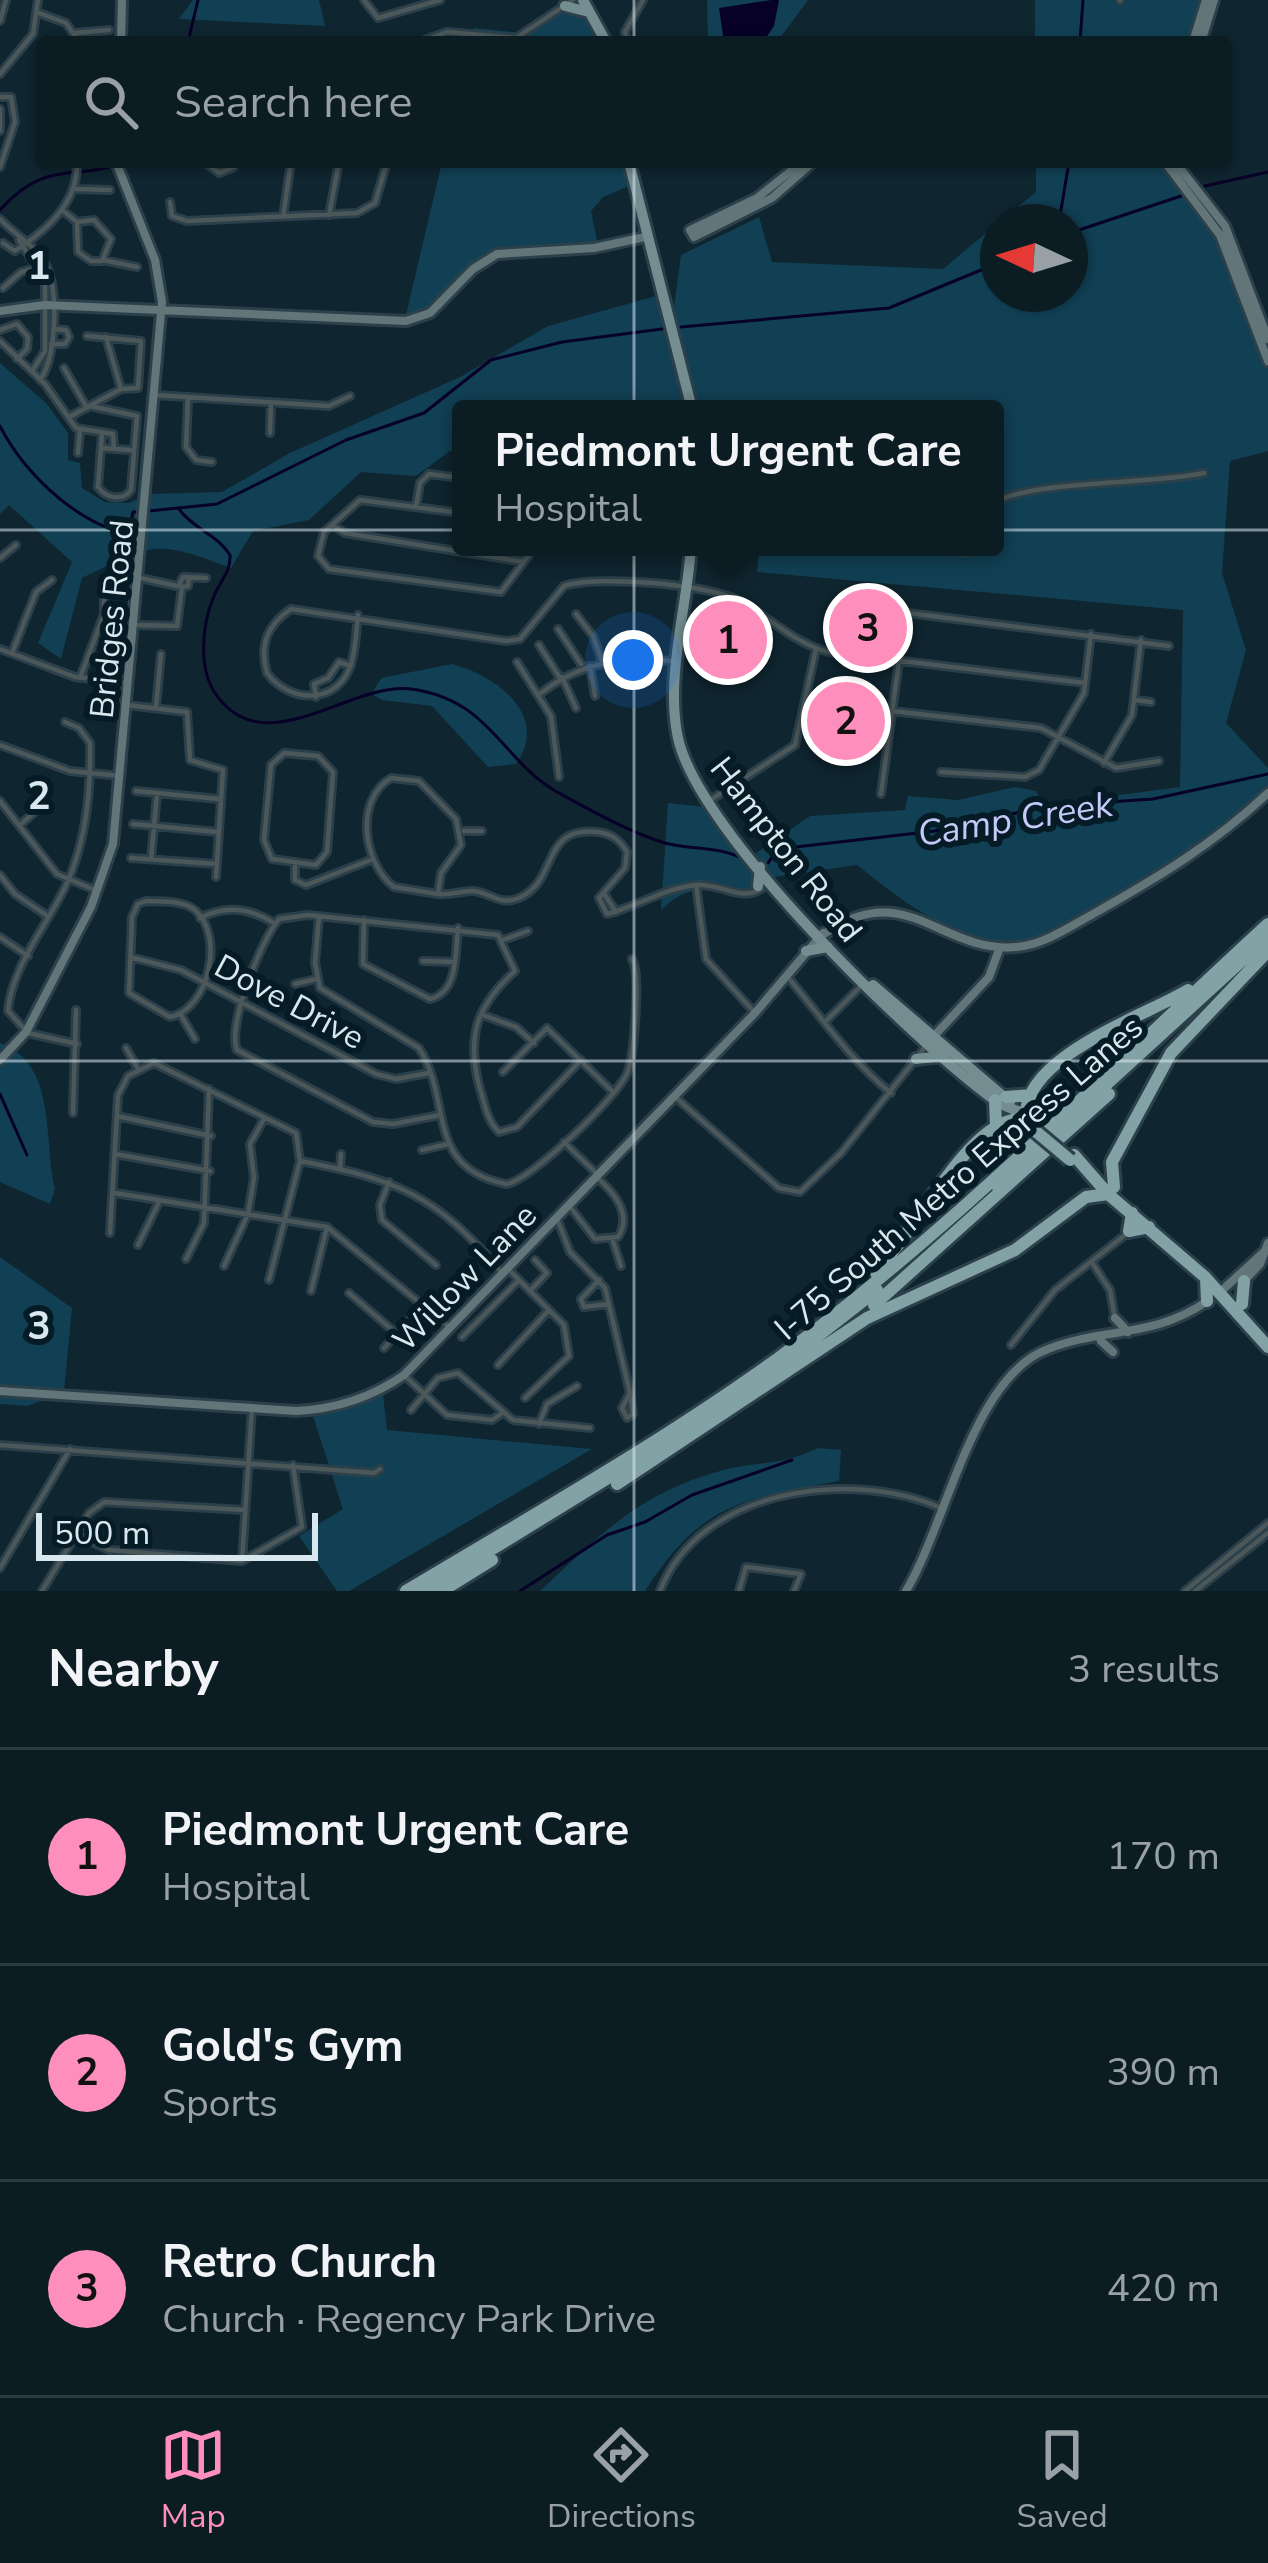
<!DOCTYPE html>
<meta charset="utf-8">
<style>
body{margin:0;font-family:"Nunito Sans",sans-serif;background:#192930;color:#f1f3f6}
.compass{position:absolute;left:980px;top:204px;width:108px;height:108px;border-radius:50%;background:#0b1c23;box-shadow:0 3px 9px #0004;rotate:274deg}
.scale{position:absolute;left:36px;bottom:30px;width:282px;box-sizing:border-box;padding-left:12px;border:6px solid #d9e7ee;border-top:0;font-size:33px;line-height:42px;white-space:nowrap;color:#d9e7ee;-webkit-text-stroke:9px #051b25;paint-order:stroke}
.you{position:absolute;left:633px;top:660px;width:42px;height:42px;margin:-30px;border:9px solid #fff;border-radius:50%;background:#1a73e8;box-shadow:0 0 0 18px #1a73e833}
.badge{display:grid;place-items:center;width:78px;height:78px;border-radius:50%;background:#fe8ebb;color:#111;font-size:39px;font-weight:700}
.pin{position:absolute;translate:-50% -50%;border:6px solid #fff;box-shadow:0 3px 12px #0006}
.popup{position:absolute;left:452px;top:400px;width:552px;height:156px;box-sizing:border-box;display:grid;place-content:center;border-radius:12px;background:#0b1c23;filter:drop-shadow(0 3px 9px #0005);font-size:39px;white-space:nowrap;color:#9aa1a6}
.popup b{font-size:45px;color:#f1f3f6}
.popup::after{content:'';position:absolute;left:50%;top:100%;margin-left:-24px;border:24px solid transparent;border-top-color:#0b1c23}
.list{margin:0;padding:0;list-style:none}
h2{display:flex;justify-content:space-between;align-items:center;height:156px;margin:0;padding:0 48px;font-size:51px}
h2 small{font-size:39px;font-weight:400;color:#9aa1a6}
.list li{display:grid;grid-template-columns:78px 1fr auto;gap:36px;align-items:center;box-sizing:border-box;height:216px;padding:0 48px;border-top:3px solid #2b3a41}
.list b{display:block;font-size:45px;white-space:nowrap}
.list p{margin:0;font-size:39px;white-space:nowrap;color:#9aa1a6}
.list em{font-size:39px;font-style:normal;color:#9aa1a6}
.icon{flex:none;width:66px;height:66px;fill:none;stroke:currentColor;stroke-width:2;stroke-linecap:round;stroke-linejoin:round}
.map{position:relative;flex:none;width:1268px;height:1591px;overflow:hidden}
.search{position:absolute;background:#0b1c23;box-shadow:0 3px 9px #0004;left:36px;right:36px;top:36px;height:132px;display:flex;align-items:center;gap:30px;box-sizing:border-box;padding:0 42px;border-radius:12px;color:#9aa1a6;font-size:45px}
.sheet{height:804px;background:#0b1c23}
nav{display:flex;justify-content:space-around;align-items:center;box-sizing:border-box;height:168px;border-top:3px solid #2b3a41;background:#0b1c23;font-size:33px;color:#9aa1a6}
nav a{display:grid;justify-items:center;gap:6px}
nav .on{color:#fe8ebb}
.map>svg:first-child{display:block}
</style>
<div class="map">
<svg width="1268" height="1591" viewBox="0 0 1268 1591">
<rect width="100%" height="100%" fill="#0f252f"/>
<!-- green -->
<path fill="#114054" d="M193,0h126l6,26 -146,-7z
M565,0h19l23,42h-136l3,-14 49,5z
M707,0h101l-31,42h-69z
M1035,0h167l7,4 -14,38h-160z
M442,162h186l3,23 -28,12 -12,14 7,34 -117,17 -52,56 -23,-3z
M1036,162h134l57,81 41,115v93l-38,10 -8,112 24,77 -20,73 42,45v24c-53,50 -202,163 -276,149 -51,-9 -96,-45 -135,-76l-83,12 -26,20c-36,-10 -60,-14 -87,13l7,-107 47,5 40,46 55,-38 95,-6 3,-14 50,4 57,-13 21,4 7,14 137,-18 3,-177 -426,-38 2,-25h236v-138h-534v42h-11l-34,25 -55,-4 -52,48 -56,11 -22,37c-76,-29 -78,-25 -149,10l-21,81 -23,-16 34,-81 -63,-57 -9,9v-151l46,40 22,30v27l12,3 2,25 23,14 24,1 19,-9 74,-2 68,-39 170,-76 88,-51 112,-31 12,28 9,-68 78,-38 13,45 171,7 55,-46v71h72v-72h-71l37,-30z
M452,664c43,11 99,51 64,100l-28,3 -56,-61 -50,-6 -10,-6 9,-16z
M0,1043c58,21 43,98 55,146l-5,15 -50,-22z
M0,1257l72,51 -8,83 -36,15 -28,-2z
M382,1386l5,44 205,19 -243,142h-12l-38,-55 44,-27 -32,-99 27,-1z
M818,1448l23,2 -2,31c-97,18 -138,22 -194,110h-105c65,-60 98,-98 187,-122 38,-9 50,-2 91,-21z"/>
<!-- water -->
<path fill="#070127" d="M771,0h8l-5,26 -11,16h-39l-5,-34z"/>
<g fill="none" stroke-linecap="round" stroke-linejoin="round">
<!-- stream -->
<path stroke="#070127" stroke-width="3" d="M188,42l10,-42
M1080,42l3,-42
M1205,186l63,-14
M0,210c47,-52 72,-28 125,-48
M1059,222l10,-60
M1070,233l114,-38
M681,327l208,-19 109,-45
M0,426c23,45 71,92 120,106l10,-4 3,-16h7
M178,508c15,21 39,26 52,47 1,17 -10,26 -16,41 -12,28 -16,71 1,97 49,73 135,-12 196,-4 80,11 89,70 146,103 33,18 72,40 108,51 24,7 58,3 79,17
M149,511l68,-7 129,-64 78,-27 67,-53 71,-18 100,-13
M768,863l10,-14 157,-18 113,-25 105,-7 115,-25
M0,1094l27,61
M520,1591l87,-56 38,-13 47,-27 100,-35"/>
<!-- street casing -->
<g stroke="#2b404a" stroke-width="10">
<path id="street" d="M364,0l14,18 62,-18
M1120,1v-1
M39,13l27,10 13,19
M0,21l6,-21
M75,33l34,-3
M194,42h20
M419,42l28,-10 69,6 57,-38
M628,42l-3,-10 18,-32
M0,74l33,-40 5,-34
M0,97h11l4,25 -15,45
M0,109v22
M204,162l15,11 15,-6
M76,189l34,1
M170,202l2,14 15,5 170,-8 18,-10 12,-41
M62,210l15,12 17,-2 17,19 -9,22h-11l-13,-9 -1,-30
M329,215l10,-53
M283,217l8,-55
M0,219c15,16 38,28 47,48 12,25 9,92 -7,113
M19,240l26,42v69l-13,20
M3,243l12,8c33,-22 63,-48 62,-89
M103,260l34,7
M3,288l18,-16 20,-5
M0,330l17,-6 11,13 -1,12 -10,10
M87,336l54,5 -3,47 -17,1
M0,341l45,43 31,44 37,6 1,15
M51,344h14l4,-7 -3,-7 -13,-1
M64,368l23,40
M155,395l174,11 21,-10
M188,397l-2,50 10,13 16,2
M90,406l47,10 -6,74c-9,12 -25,8 -33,-3l4,-54
M69,417l52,-28 -15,-52
M270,433l1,-31
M101,448l30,2
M78,453l2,-23
M995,502c41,-22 153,-17 209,-29
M416,507l4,-24 9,-9 32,4
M461,513l-101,-13 -36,32 -6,24 11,13 172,23 34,-45
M332,525l13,8 179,29
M908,547l59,6 11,-6
M0,558l16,-13
M140,578l42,9
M180,583l3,-6 23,1
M908,613l261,33
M576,614l17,22 9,25
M358,615c-2,16 -2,34 -7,49 -13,42 -62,39 -84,9 -8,-28 0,-48 24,-64l215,32 14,-2 44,-53c33,-11 145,-2 176,15 31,17 52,41 88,51l257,31
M135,625l42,1 5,-39 6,-1 1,-9
M558,629l23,35
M539,645l21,33
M0,649l75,28 54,6
M12,653l24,-61 16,-12
M517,662l34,54 8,61
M590,666l5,30
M562,677l14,31
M80,678l24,-64v-16
M541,693c43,-33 81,-35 135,-32
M316,697l-2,-13 14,-6 11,-16 12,4
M1135,700l16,2
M127,705l60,7 3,48 33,10 -7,107
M156,707l5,-53
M892,711l149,17 75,40 43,-7
M65,722l14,6 11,15c1,45 -4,98 -23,140 -18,40 -56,84 -59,128l20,22 49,11
M0,745l70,26 51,5
M284,753l34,3 15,16 -6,80 -11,13 -44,-6 -8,-19 7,-75z
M1104,763l28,-48 9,-75
M941,772l84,5 14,-7 45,-77 7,-59
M136,791l83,8
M881,794l18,-133
M712,799l83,-54 21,-96
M0,801l57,73 40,17
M21,824l16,-14
M133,824l84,8
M464,831h18
M131,858l86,6
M151,859l6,-65
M295,865v15l11,5 67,-26
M0,875l15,19 34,23
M696,885l10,74 49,54
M438,894l-44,-7c-31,-24 -40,-87 -3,-109l28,3 37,38 5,26 -20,28 -3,21c13,2 24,-4 36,-3 17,2 26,15 45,7 41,-18 20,-72 79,-66 14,2 22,8 29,20l-2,16 -26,30 8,16c31,-8 57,-26 90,-29 24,-2 43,17 64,4
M605,895l11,17
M146,901c15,1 37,-1 49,9 30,26 14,99 -25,107l-41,-24 3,-76 6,-13z
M319,916l-4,47 5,25 99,60c34,53 5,120 87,136 22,-1 115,-90 122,-113 6,-18 13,-98 4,-112
M200,918c25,-13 50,-10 74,5
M364,920l-1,44 67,35c29,-7 25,-46 28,-71
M0,937l28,19
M503,940l25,-9
M130,957l51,13 195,104 20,5 33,-6
M423,961l31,1
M786,975c35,41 62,83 105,118
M295,984l21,-5
M181,1015l14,24
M483,1015l33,12 18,16
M827,1020l34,-34
M126,1048l12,21
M503,1072l44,-44 65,63
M674,1096l105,92 21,4 41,-39 85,-107
M73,1113l3,-103
M440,1115l-47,9 -20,-2 -136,-72c-10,-25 24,-110 42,-131l29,-4 190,20 17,36c-39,35 -49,66 -35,118 5,15 7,32 19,43l18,-5 64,-67
M117,1116l94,20
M564,1142l33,32
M422,1150l26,-6
M115,1154l95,17
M300,1161c96,18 137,34 201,111
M340,1169l1,-15
M389,1182l-9,23 2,15 54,45
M115,1193l212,34 121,99
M568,1204l27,35 23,-2c15,-23 -5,-46 -23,-61
M558,1221l12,31 35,36 25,105
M110,1233l8,-138 10,-19 26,-13 142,70 4,28 -31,119
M613,1241l8,25
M138,1245l21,-43
M186,1259l18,-36 5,-134
M1093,1264l17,26 5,29
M224,1266l24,-52 6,-36 -4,-34 14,-25
M507,1268l57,57 5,31 -44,42
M599,1280l-18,19 3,8 25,-3
M311,1291l16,-64
M530,1291l17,-18 -12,-13
M349,1293l48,41
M462,1337l57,-57
M1011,1345l44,-55 70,-55
M384,1348l41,-46
M498,1365l51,-55
M405,1376l42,39 45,5 9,-6
M630,1393l3,21 -6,4 -5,-10z
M411,1410l27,-32 20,-5 55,47 77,8
M539,1424l8,-20 30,-18
M0,1445l374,28 6,-4
M75,1534l34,16 133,11 60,-34 -9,-62
M242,1561l10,-153
M0,1568l70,-119
M42,1591l47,-78 15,-11 140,8
M660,1591c39,-102 190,-123 281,-83
M739,1591l7,-24 55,7 -7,17
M1185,1591l83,-68
M1195,1591l73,-58"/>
</g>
<!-- secondary casing -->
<g stroke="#2b404a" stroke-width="14">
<path id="secondary" d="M121,42l1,-42
M1193,42l13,-42
M1201,42l13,-42
M802,162l-45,36 -67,32 4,7 78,-39 41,-36
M1165,162l55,73 48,126
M1175,162l50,64 43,113
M0,311l45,-6 361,16 24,-8 43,-44 24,-15 97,-6 51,-11
M824,934c82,-58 117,20 193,13 28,-3 52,-20 76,-33 64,-36 121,-70 175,-121
M934,1036l55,-59 11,-30
M0,1060l26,-28 65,-125 22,-63 49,-542 -7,-42 -39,-98
M1244,1281l16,-17 8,-21
M1218,1294l47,-43
M1115,1318l13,14
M1101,1341l12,11
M0,1391l296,20c40,-2 75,-13 108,-36l351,-362 68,-80
M906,1591c41,-68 67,-215 142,-242 56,-22 103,-10 158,-47"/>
</g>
<!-- primary casing -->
<g stroke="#2b404a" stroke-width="16">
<path id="primary" d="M583,0l23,42
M565,6l24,6
M629,162l63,247
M691,547c-4,61 -26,131 -13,191 21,96 234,301 315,361 10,8 23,10 33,16
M758,886l2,-19
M806,951l22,-4
M873,985l137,117
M916,1059l26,-3"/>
</g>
<!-- highway casing -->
<g stroke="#2b404a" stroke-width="18">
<path id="highway" d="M1006,1097l25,-2
M995,1100l1,26
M1026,1115c-1,-59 121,-100 162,-125
M1074,1155l34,39 97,83 63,70
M996,1185l272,-248
M1114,1187l-2,-25 59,-109 97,-102
M1132,1213l-3,18 20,-4
M875,1272c38,-35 93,-153 146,-153
M1206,1278l1,23
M1242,1304l2,-23
M874,1305l235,-211
M617,1484l250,-166 148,-68 71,-53 22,-3
M406,1591c125,-75 253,-147 371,-232 175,-129 331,-288 491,-435
M424,1591l316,-194 137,-107
M442,1591l50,-31"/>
</g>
<!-- street -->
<use href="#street" stroke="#4b5759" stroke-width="4.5"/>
<!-- secondary -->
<use href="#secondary" stroke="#627578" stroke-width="8"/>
<!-- primary -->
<use href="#primary" stroke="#738d90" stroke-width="10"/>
<!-- highway -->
<use href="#highway" stroke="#83a2a5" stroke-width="12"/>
<!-- highway-bridge casing -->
<g stroke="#2b404a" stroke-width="18" stroke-linecap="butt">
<path id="highway-bridge" d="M1021,1119l49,41"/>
</g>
<!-- highway-bridge -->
<use href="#highway-bridge" stroke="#83a2a5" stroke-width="12"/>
</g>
<!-- grid -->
<path fill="none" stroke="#d9e7ee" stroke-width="3" stroke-opacity="0.55" d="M634,0v42M634,162v1429M0,530h1268M0,1061h1268"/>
<g text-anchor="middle" stroke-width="12" stroke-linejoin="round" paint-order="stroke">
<!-- street labels -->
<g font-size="33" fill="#d9e7ee" stroke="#051b25">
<text transform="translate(111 619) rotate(-84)" y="12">Bridges Road</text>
<text transform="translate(787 849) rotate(52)" y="12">Hampton Road</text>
<text transform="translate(290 1001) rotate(28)" y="12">Dove Drive</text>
<text transform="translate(958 1177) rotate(-41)" y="12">I-75 South Metro Express Lanes</text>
<text transform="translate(464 1277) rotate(-46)" y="12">Willow Lane</text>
</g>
<!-- water labels -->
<g font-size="36" font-style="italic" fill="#c5c9f7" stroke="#051b25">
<text transform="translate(1015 818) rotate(-9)" y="13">Camp Creek</text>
</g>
</g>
<g font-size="39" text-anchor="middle" font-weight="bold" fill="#d9e7ee" stroke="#051b25" stroke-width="12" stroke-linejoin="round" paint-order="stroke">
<text x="39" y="279">1</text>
<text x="39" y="809">2</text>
<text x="39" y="1339">3</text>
</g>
</svg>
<svg class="compass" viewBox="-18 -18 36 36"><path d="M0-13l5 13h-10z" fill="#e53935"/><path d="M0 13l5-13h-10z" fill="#9aa1a6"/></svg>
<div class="scale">500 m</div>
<div class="you"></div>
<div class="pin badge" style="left:728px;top:640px">1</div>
<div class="popup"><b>Piedmont Urgent Care</b>Hospital</div>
<div class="pin badge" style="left:846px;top:721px">2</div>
<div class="pin badge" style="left:868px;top:628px">3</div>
<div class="search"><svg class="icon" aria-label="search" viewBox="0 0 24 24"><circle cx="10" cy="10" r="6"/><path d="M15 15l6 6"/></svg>Search here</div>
</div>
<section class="sheet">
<h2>Nearby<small>3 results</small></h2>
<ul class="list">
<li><span class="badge">1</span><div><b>Piedmont Urgent Care</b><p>Hospital</p></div><em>170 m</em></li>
<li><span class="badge">2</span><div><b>Gold's Gym</b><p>Sports</p></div><em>390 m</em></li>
<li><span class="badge">3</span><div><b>Retro Church</b><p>Church · Regency Park Drive</p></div><em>420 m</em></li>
</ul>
</section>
<nav>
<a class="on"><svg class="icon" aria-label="map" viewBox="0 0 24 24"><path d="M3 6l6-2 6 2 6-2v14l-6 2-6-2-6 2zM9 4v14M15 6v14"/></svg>Map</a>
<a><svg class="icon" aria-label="directions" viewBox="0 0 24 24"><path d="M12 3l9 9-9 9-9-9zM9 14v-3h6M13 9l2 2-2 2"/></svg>Directions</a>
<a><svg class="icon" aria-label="saved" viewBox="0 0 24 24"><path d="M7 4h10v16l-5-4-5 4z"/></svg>Saved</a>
</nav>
